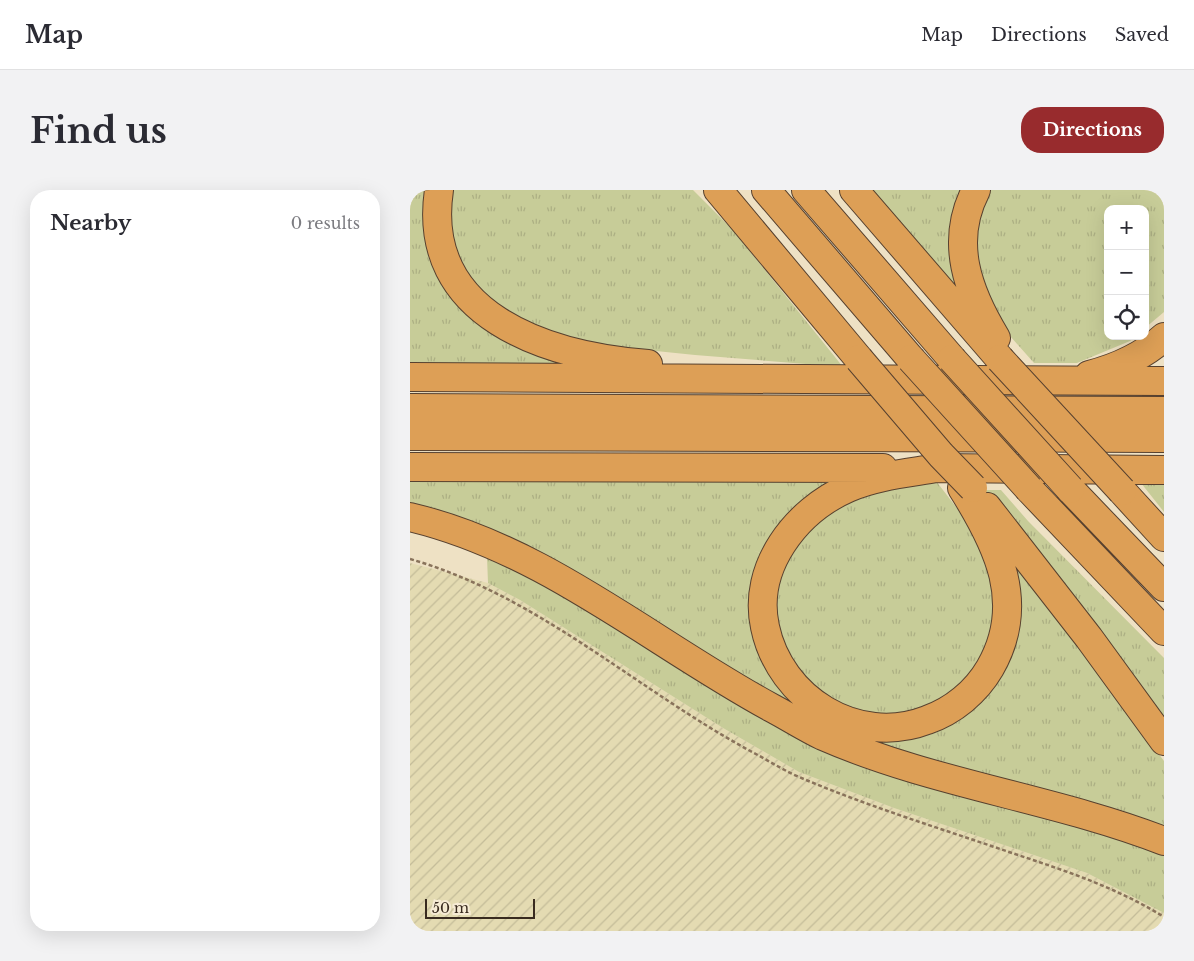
<!DOCTYPE html>
<meta charset="utf-8">
<style>
body{margin:0;font-family:"Libre Baskerville",serif;background:#f2f2f3;color:#2b2b33}
.controls{position:absolute;right:15px;top:15px;display:grid;overflow:hidden;border-radius:10px;box-shadow:0 5px 20px #0002}
.controls button{width:45px;height:45px;display:grid;place-items:center;padding:0;border:0;border-bottom:1px solid #e1e1e2;background:#fff;color:#2b2b33;font:25px sans-serif}
.scale{position:absolute;left:15px;bottom:12px;width:110px;box-sizing:border-box;padding-left:5px;border:2px solid #392b1f;border-top:0;font-size:14px;line-height:18px;white-space:nowrap;color:#392b1f;-webkit-text-stroke:4px #f6ebd4;paint-order:stroke}
.list{margin:0;padding:0;list-style:none}
h2{display:flex;justify-content:space-between;align-items:center;height:65px;margin:0;padding:0 20px;font-size:21px}
h2 small{font-size:16px;font-weight:400;color:#7c7c81}
.icon{flex:none;width:28px;height:28px;fill:none;stroke:currentColor;stroke-width:2;stroke-linecap:round;stroke-linejoin:round}
.map{position:relative;flex:none;width:754px;height:741px;overflow:hidden;border-radius:20px}
header{display:flex;align-items:center;gap:30px;box-sizing:border-box;height:70px;padding:0 25px;background:#fff;border-bottom:1px solid #e1e1e2}
header strong{font-size:24px}
nav{display:flex;gap:28px;margin-inline-start:auto;font-size:18px}
.intro{display:flex;align-items:center;justify-content:space-between;box-sizing:border-box;height:120px;padding:0 30px}
h1{margin:0;font-size:35px}
.button{padding:12px 22px;border-radius:20px;background:#982b2d;color:#fff;font-size:18px;font-weight:700}
main{display:flex;gap:30px;padding:0 30px}
aside{flex:1;background:#fff;border-radius:20px;box-shadow:0 5px 20px #0002}
.map>svg:first-child{display:block}
</style>
<header>
<strong>Map</strong>
<nav><a>Map</a><a>Directions</a><a>Saved</a></nav>
</header>
<div class="intro"><h1>Find us</h1><a class="button">Directions</a></div>
<main>
<aside>
<h2>Nearby<small>0 results</small></h2>
<ul class="list">
</ul>
</aside>
<div class="map">
<svg width="754" height="741" viewBox="0 0 754 741">
<defs>
<pattern id="farmland-furrows" width="10" height="10" patternUnits="userSpaceOnUse" patternTransform="scale(1.25)"><rect width="10" height="10" fill="#e4dbb2"/><path d="M-1 1l2-2M0 10L10 0M9 11l2-2" fill="none" stroke="#c4bc99"/></pattern>
<pattern id="grass-tufts" width="24" height="20" patternUnits="userSpaceOnUse" patternTransform="scale(1.25)"><rect width="24" height="20" fill="#c7cc98"/><path d="M3 7l-1-3M5 7V3M7 7l1-3M15 17l-1-3M17 17v-4M19 17l1-3" fill="none" stroke="#acaf83"/></pattern>
</defs>
<rect width="100%" height="100%" fill="#eee1c4"/>
<!-- farmland -->
<path fill="url(#farmland-furrows)" d="M0,373l78,20 32,17 203,128 76,44 95,36 193,65 77,40v18h-754z"/>
<!-- grass -->
<path fill="url(#grass-tufts)" d="M5,0h278l39,39 111,138 -148,-12 -88,-9 -8,22 -189,-3v-167z
M461,0h293v122l-19,16v-119h-37v127h28l-6,5 -53,22h-43l-24,-27 -25,-42 -26,-13 -7,3z
M0,288l435,1 -81,75 -12,-4 31,11 38,-47 48,-24 67,-9 24,31 30,55 22,-9 152,203v152l-77,-40 -193,-65 -95,-36 -76,-44 -203,-128 -32,-17 -2,-52 -76,-22z
M731,293h23v29z
M572,300h19l27,31 136,137v71z"/>
<g fill="none" stroke-linecap="round" stroke-linejoin="round">
<!-- motorway casing -->
<g stroke="#57412f" stroke-width="30">
<path id="motorway" d="M29,0c-19,126 108,166 209,174
M308,0l141,169
M356,0l145,169
M396,0l146,169
M444,0l146,169
M566,0c-27,52 -8,102 20,148
M679,185c27,-7 54,-19 75,-38
M0,187l754,4
M0,218l754,3
M0,246l754,2
M0,277l473,1
M526,278l228,2
M527,278c-29,5 -62,8 -89,20 -52,23 -96,79 -83,139 15,72 92,120 162,93 26,-9 49,-28 63,-52 37,-64 8,-123 -28,-180
M619,299l135,142
M660,299l94,98
M712,301l42,46
M577,317l102,131 75,103
M0,327c135,32 242,126 362,191 17,9 34,20 51,28 110,48 230,62 341,105"/>
</g>
<!-- path -->
<path stroke="#89735b" stroke-width="2.5" stroke-dasharray="4 2.5" stroke-linecap="butt" d="M0,369c129,37 228,132 344,194 15,8 29,17 45,24 68,29 140,51 210,75 54,18 107,35 155,65"/>
<!-- motorway -->
<use href="#motorway" stroke="#dd9f56" stroke-width="28"/>
<!-- motorway-bridge casing -->
<g stroke="#57412f" stroke-width="30" stroke-linecap="butt">
<path id="motorway-bridge" d="M449,169l82,96 32,33
M501,169l118,130
M542,169l118,130
M590,169l122,132"/>
</g>
<!-- motorway-bridge -->
<use href="#motorway-bridge" stroke="#dd9f56" stroke-width="28"/>
</g>
</svg>
<div class="controls">
<button>+</button>
<button>−</button>
<button><svg class="icon" aria-label="locate" viewBox="0 0 24 24"><circle cx="12" cy="12" r="6"/><path d="M12 2v4M12 18v4M2 12h4M18 12h4"/></svg></button>
</div>
<div class="scale">50 m</div>
</div>
</main>
